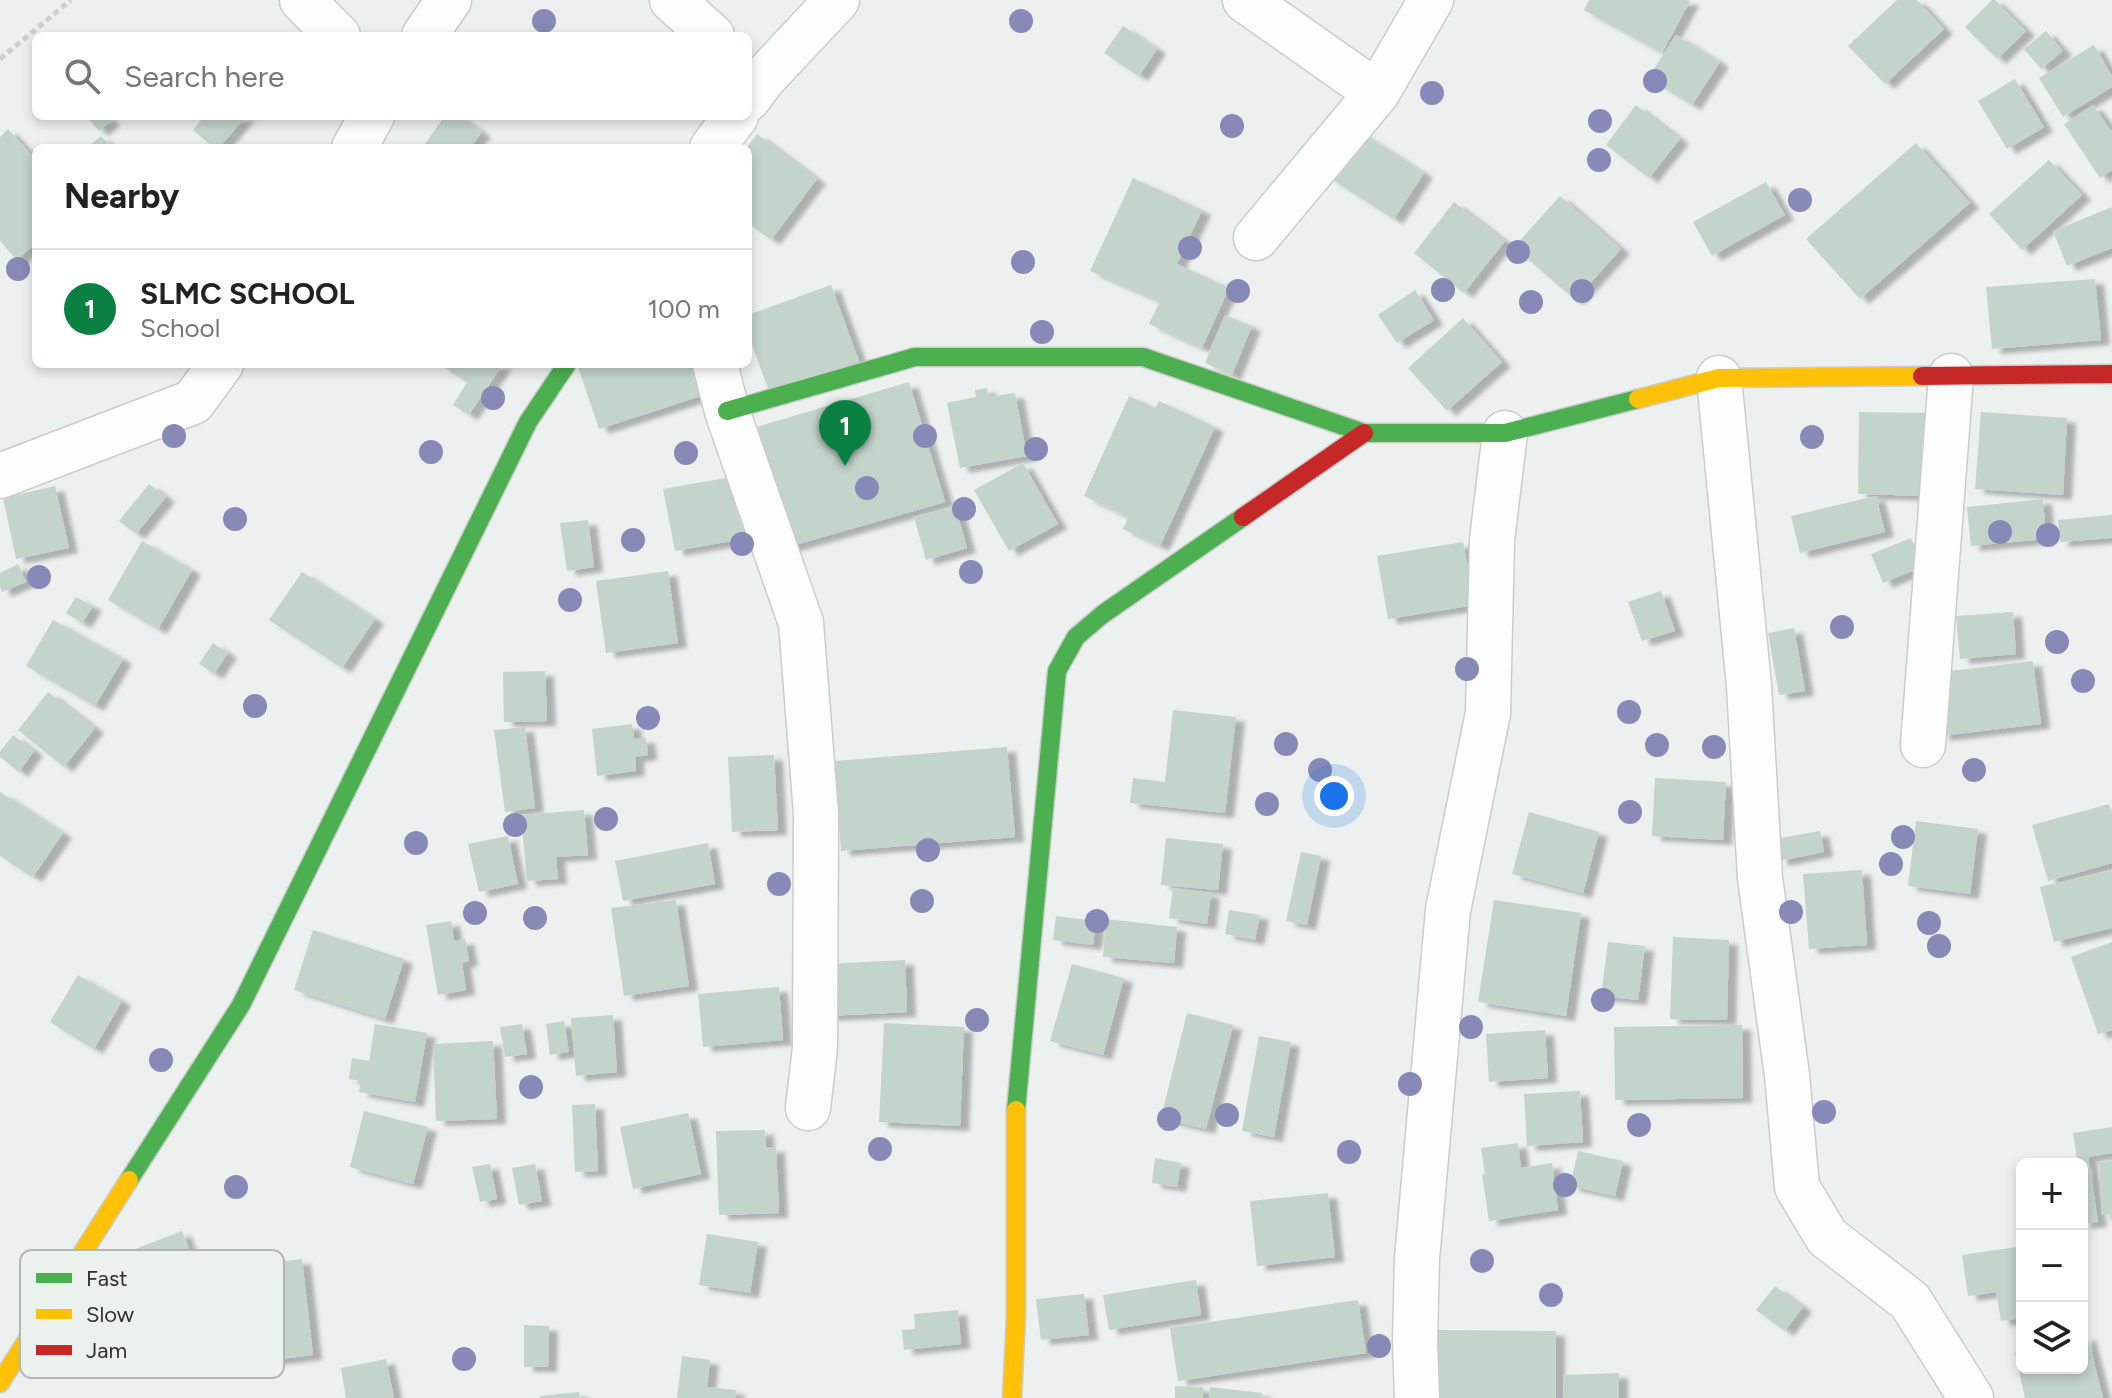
<!DOCTYPE html>
<meta charset="utf-8">
<style>
body{margin:0;font-family:Figtree,sans-serif;background:#f6f6f6;color:#222}
.controls{position:absolute;right:24px;bottom:24px;display:grid;overflow:hidden;border-radius:12px;box-shadow:0 4px 12px #0003}
.controls button{width:72px;height:72px;display:grid;place-items:center;padding:0;border:0;border-bottom:2px solid #e0e0e0;background:#fff;color:#222;font:40px sans-serif}
.you{position:absolute;left:1334px;top:796px;width:28px;height:28px;margin:-20px;border:6px solid #fff;border-radius:50%;background:#1a73e8;box-shadow:0 0 0 12px #1a73e833}
.badge{display:grid;place-items:center;width:52px;height:52px;border-radius:50%;background:#0b8043;color:#fff;font-size:26px;font-weight:700}
.pin{position:absolute;translate:-50% -66px;filter:drop-shadow(0 2px 4px #0008)}
.pin::after{content:'';position:absolute;top:42px;width:28px;height:24px;background:inherit;clip-path:polygon(0 0,100% 0,50% 100%)}
.list{margin:0;padding:0;list-style:none}
h2{display:flex;justify-content:space-between;align-items:center;height:104px;margin:0;padding:0 32px;font-size:34px}
h2 small{font-size:26px;font-weight:400;color:#767676}
.list li{display:grid;grid-template-columns:52px 1fr auto;gap:24px;align-items:center;box-sizing:border-box;height:120px;padding:0 32px;border-top:2px solid #e0e0e0}
.list b{display:block;font-size:30px;white-space:nowrap}
.list p{margin:0;font-size:26px;white-space:nowrap;color:#767676}
.list em{font-size:26px;font-style:normal;color:#767676}
.icon{flex:none;width:44px;height:44px;fill:none;stroke:currentColor;stroke-width:2;stroke-linecap:round;stroke-linejoin:round}
.map{position:relative;flex:none;width:2112px;height:1398px;overflow:hidden}
.search{position:absolute;background:#fff;box-shadow:0 4px 12px #0003;left:32px;top:32px;width:720px;height:88px;display:flex;align-items:center;gap:20px;box-sizing:border-box;padding:0 28px;border-radius:12px;color:#767676;font-size:30px}
.panel{position:absolute;background:#fff;box-shadow:0 4px 12px #0003;left:32px;top:144px;width:720px;height:224px;border-radius:12px}
.map>svg:first-child{display:block}
</style>
<div class="map">
<svg width="2112" height="1398" viewBox="0 0 2112 1398">
<defs>
<filter id="shadow"><feDropShadow dx="9" dy="5" stdDeviation="2" flood-color="#0004"/></filter>
</defs>
<rect width="100%" height="100%" fill="#ecf0ee"/>
<!-- building -->
<path fill="#c3d4ca" filter="url(#shadow)" d="M1589,0h99l2,1 -28,52 -78,-43z
M1897,0h20l27,29 -59,55 -37,-38z
M1992,0h3l31,31 -29,28 -32,-32z
M1123,26l34,23 -18,27 -35,-23z
M2046,31l17,20 -22,18 -17,-20z
M1676,35l44,27 -28,43 -44,-27z
M2094,45l18,31v11l-49,30 -24,-39z
M2015,79l29,48 -37,22 -29,-48z
M1636,105l44,34 -31,39 -43,-33z
M2093,105l19,27v38l-12,8 -36,-54z
M86,116h21l4,5 -12,10z
M204,116h42l-27,32h-5l-21,-18z
M445,116h14l23,16 -12,16h-48z
M8,129l28,31v83l-19,17 -17,-19v-104z
M1358,131l66,42 -30,46 -66,-42z
M757,134l60,45 -46,61 -23,-17v-77z
M101,136l11,12h-26z
M1916,143l54,60 -110,96 -54,-60z
M2049,160l33,35 -60,55 -33,-36z
M1133,178l69,32 -25,54 52,24 -27,60 -53,-24 11,-23 -70,-30z
M1766,182l19,33 -73,41 -19,-34z
M1560,196l61,53 -46,51 -61,-53z
M1454,202l51,39 -41,52 -50,-40z
M2112,207v41l-45,18 -14,-35z
M2095,279l6,61 -109,9 -6,-62z
M831,285l28,76 -89,33 -22,-60v-19z
M1415,290l19,30 -37,23 -19,-28z
M1225,315l27,11 -20,49 -27,-12z
M1463,318l39,44 -55,49 -39,-43z
M439,364h64l-34,51 -16,-10 14,-23z
M577,364h120l10,30 -108,35z
M909,382l36,120 -164,47 -35,-119z
M987,388l1,9 27,-4 12,63 -67,12 -13,-65 29,-6 -1,-7z
M1129,396l26,12 4,-7 56,26 -55,119 -37,-17 5,-12 -44,-21z
M1859,412l68,1 -1,83 -68,-2z
M1981,412l86,6 -4,77 -88,-6z
M1023,463l35,61 -49,27 -35,-61z
M737,476l11,62 -73,13 -12,-62z
M149,484l17,13 -30,37 -17,-13z
M55,486l14,62 -53,11 -13,-61z
M1876,496l9,36 -85,21 -9,-37z
M2043,499l3,40 -75,7 -4,-39z
M955,506l12,42 -41,12 -12,-43z
M2112,515v23l-52,4 -2,-22z
M588,520l6,47 -27,4 -7,-48z
M1911,538l11,29 -39,16 -12,-29z
M142,541l50,29 -34,59 -50,-29z
M1463,542l12,63 -87,14 -11,-63z
M18,564l8,18 -24,10 -2,-5v-14z
M668,571l10,72 -72,10 -10,-72z
M302,572l73,47 -33,49 -73,-48z
M1661,591l14,40 -33,10 -14,-39z
M76,597l17,9 -11,17 -16,-10z
M2013,612l3,42 -56,5 -4,-43z
M53,620l70,39 -28,47 -69,-40z
M1794,628l11,63 -26,4 -11,-62z
M213,643l15,10 -14,21 -15,-10z
M2033,661l8,63 -100,12 -7,-63z
M545,671l2,50 -43,1 -1,-50z
M48,692l47,36 -31,39 -46,-37z
M1173,710l63,7 -11,96 -95,-10 3,-25 32,4z
M632,724l2,15 12,-1 2,17 -13,2 1,14 -39,5 -5,-47z
M525,727l10,81 -30,4 -11,-82z
M13,735l21,16 -15,21 -19,-15v-5z
M1007,747l8,90 -174,14 -7,-90z
M774,755l4,75 -46,2 -4,-75z
M1655,778l71,4 -3,58 -71,-4z
M0,792l63,41 -30,44 -33,-21z
M2109,804l3,10v49l-64,18 -16,-56z
M584,810l4,45 -32,2 2,22 -31,2 -6,-66z
M1529,812l70,20 -16,61 -71,-19z
M1916,821l62,8 -8,65 -62,-8z
M1820,831l4,21 -45,9 -4,-22z
M508,836l10,48 -39,8 -11,-48z
M1166,838l57,6 -5,46 -57,-5z
M708,843l7,41 -92,17 -8,-40z
M1301,852l20,4 -14,69 -21,-4z
M1862,870l5,75 -58,4 -6,-75z
M2112,870v58l-58,14 -14,-55z
M1173,888l38,5 -4,31 -38,-6z
M676,900l13,86 -65,10 -13,-88z
M1494,900l87,13 -15,103 -88,-14z
M1229,910l31,5 -5,25 -30,-6z
M1056,916l40,5 -3,24 -40,-5z
M1106,919l71,8 -3,36 -71,-6z
M451,921l3,20 11,-2 4,22 -7,2 4,27 -28,5 -12,-70z
M313,930l91,29 -19,60 -91,-29z
M1673,937l56,3 -2,80 -57,-1z
M1608,942l37,4 -7,54 -37,-4z
M2112,942v88l-14,4 -27,-77z
M905,960l2,52 -80,4 -2,-52z
M1072,964l52,14 -21,77 -53,-14z
M78,975l44,26 -28,48 -44,-27z
M779,987l4,53 -80,7 -5,-53z
M1187,1013l46,12 -27,104 -45,-11z
M613,1015l4,57 -41,4 -5,-58z
M564,1021l5,31 -19,3 -4,-31z
M884,1023l80,4 -4,99 -81,-4z
M375,1024l52,9 -12,69 -56,-10 2,-11 -12,-2 3,-21 17,3z
M522,1024l5,30 -22,3 -5,-30z
M1742,1025l1,73 -128,2 -1,-73z
M1545,1030l3,48 -59,4 -3,-48z
M1259,1036l32,6 -17,95 -32,-6z
M493,1041l4,78 -61,2 -3,-77z
M1580,1091l3,51 -56,4 -3,-52z
M595,1104l3,67 -23,1 -3,-67z
M364,1111l64,16 -15,57 -63,-17z
M688,1113l13,61 -68,15 -13,-62z
M2112,1127v26l-24,4 10,65 -16,2v-60h-19l-1,-4 15,-1 -4,-26z
M765,1130l1,18 10,-1 3,66 -60,2 -3,-84z
M1518,1143l3,25 31,-5 6,47 -69,11 -7,-47h3l-4,-26z
M1578,1151l45,10 -8,35 -45,-10z
M1155,1158l26,5 -4,24 -25,-4z
M2112,1161v53l-10,1 -3,-53z
M490,1164l7,35 -17,3 -8,-35z
M535,1164l7,37 -23,4 -7,-37z
M1328,1193l7,64 -78,9 -7,-65z
M182,1231l29,74 -66,24 -28,-73z
M707,1234l51,8 -8,51 -51,-8z
M2022,1246v72l-21,3 -5,-29 -28,4 -6,-41z
M302,1259l11,96 -64,8 -6,-53 -14,2 -5,-44z
M1196,1280l5,35 -92,15 -6,-35z
M1775,1286l28,21 -18,24 -29,-21z
M1084,1294l5,41 -48,5 -5,-41z
M1358,1300l8,53 -188,28 -8,-53z
M958,1310l3,34 -57,6 -2,-20 13,-1 -1,-15z
M524,1325l25,1 -1,41h-24z
M1431,1330l125,1v67h-126z
M2087,1335l16,63h-78l-10,-45 7,-2v17h60v-31z
M682,1356l28,4 -3,27 29,3 -1,8h-58z
M386,1359l8,39h-48l-5,-30z
M1619,1373v25h-55l-1,-23z
M1175,1386l28,1v11h-28z
M1210,1387l52,6 -1,5h-52z
M579,1392l1,6h-40v-2z"/>
<g fill="none" stroke-linecap="round" stroke-linejoin="round">
<!-- street casing -->
<g stroke="#cacdcb" stroke-width="47">
<path id="street" d="M302,0l36,36
M672,0l40,36
M1245,0l132,93
M424,36l25,-36
M748,99l14,-19 75,-80
M354,148l18,-32
M712,148l24,-32
M1256,238l121,-145 54,-93
M715,364l12,47 74,212 15,191 -1,234 -7,60
M1719,378l30,308 11,192 27,197 10,112 30,50 83,64 61,97
M0,476l193,-74 28,-38
M1923,745l28,-369
M1417,1398l-2,-57 2,-82 31,-349 40,-197 4,-173 13,-107"/>
</g>
<!-- fast casing -->
<g stroke="#cacdcb" stroke-width="21">
<path id="fast" d="M727,411l188,-54h228l221,76h141l133,-34
M1016,1110l41,-439 19,-34 27,-23 140,-97
M129,1180l112,-175 287,-583 39,-58"/>
</g>
<!-- slow casing -->
<g stroke="#cacdcb" stroke-width="21">
<path id="slow" d="M1638,399l81,-21 203,-2
M0,1383l129,-203
M1012,1398l4,-81v-207"/>
</g>
<!-- jam casing -->
<g stroke="#cacdcb" stroke-width="21">
<path id="jam" d="M1922,376l190,-2
M1243,517l121,-84"/>
</g>
<!-- path -->
<path stroke="#cecfcf" stroke-width="5" stroke-dasharray="6 4" stroke-linecap="butt" d="M0,59l71,-59"/>
<!-- street -->
<use href="#street" stroke="#fcfdfc" stroke-width="44"/>
<!-- fast -->
<use href="#fast" stroke="#4caf50" stroke-width="18"/>
<!-- slow -->
<use href="#slow" stroke="#ffc107" stroke-width="18"/>
<!-- jam -->
<use href="#jam" stroke="#c62828" stroke-width="18"/>
</g>
<!-- trees -->
<g fill="#878ab6">
<circle cx="544" cy="21" r="12"/>
<circle cx="1021" cy="21" r="12"/>
<circle cx="1655" cy="81" r="12"/>
<circle cx="1432" cy="93" r="12"/>
<circle cx="1600" cy="121" r="12"/>
<circle cx="1232" cy="126" r="12"/>
<circle cx="1599" cy="160" r="12"/>
<circle cx="1800" cy="200" r="12"/>
<circle cx="1190" cy="248" r="12"/>
<circle cx="1518" cy="252" r="12"/>
<circle cx="1023" cy="262" r="12"/>
<circle cx="18" cy="269" r="12"/>
<circle cx="1443" cy="290" r="12"/>
<circle cx="1238" cy="291" r="12"/>
<circle cx="1582" cy="291" r="12"/>
<circle cx="1531" cy="302" r="12"/>
<circle cx="1042" cy="332" r="12"/>
<circle cx="493" cy="398" r="12"/>
<circle cx="174" cy="436" r="12"/>
<circle cx="925" cy="436" r="12"/>
<circle cx="1812" cy="437" r="12"/>
<circle cx="1036" cy="449" r="12"/>
<circle cx="431" cy="452" r="12"/>
<circle cx="686" cy="453" r="12"/>
<circle cx="867" cy="488" r="12"/>
<circle cx="964" cy="509" r="12"/>
<circle cx="235" cy="519" r="12"/>
<circle cx="2000" cy="532" r="12"/>
<circle cx="2048" cy="535" r="12"/>
<circle cx="633" cy="540" r="12"/>
<circle cx="742" cy="544" r="12"/>
<circle cx="971" cy="572" r="12"/>
<circle cx="39" cy="577" r="12"/>
<circle cx="570" cy="600" r="12"/>
<circle cx="1842" cy="627" r="12"/>
<circle cx="2057" cy="642" r="12"/>
<circle cx="1467" cy="669" r="12"/>
<circle cx="2083" cy="681" r="12"/>
<circle cx="255" cy="706" r="12"/>
<circle cx="1629" cy="712" r="12"/>
<circle cx="648" cy="718" r="12"/>
<circle cx="1286" cy="744" r="12"/>
<circle cx="1657" cy="745" r="12"/>
<circle cx="1714" cy="747" r="12"/>
<circle cx="1320" cy="770" r="12"/>
<circle cx="1974" cy="770" r="12"/>
<circle cx="1267" cy="804" r="12"/>
<circle cx="1630" cy="812" r="12"/>
<circle cx="606" cy="819" r="12"/>
<circle cx="515" cy="825" r="12"/>
<circle cx="1903" cy="837" r="12"/>
<circle cx="416" cy="843" r="12"/>
<circle cx="928" cy="850" r="12"/>
<circle cx="1891" cy="864" r="12"/>
<circle cx="779" cy="884" r="12"/>
<circle cx="922" cy="901" r="12"/>
<circle cx="1791" cy="912" r="12"/>
<circle cx="475" cy="913" r="12"/>
<circle cx="535" cy="918" r="12"/>
<circle cx="1097" cy="921" r="12"/>
<circle cx="1929" cy="923" r="12"/>
<circle cx="1939" cy="946" r="12"/>
<circle cx="1603" cy="1000" r="12"/>
<circle cx="977" cy="1020" r="12"/>
<circle cx="1471" cy="1027" r="12"/>
<circle cx="161" cy="1060" r="12"/>
<circle cx="1410" cy="1084" r="12"/>
<circle cx="531" cy="1087" r="12"/>
<circle cx="1824" cy="1112" r="12"/>
<circle cx="1227" cy="1115" r="12"/>
<circle cx="1169" cy="1119" r="12"/>
<circle cx="1639" cy="1125" r="12"/>
<circle cx="880" cy="1149" r="12"/>
<circle cx="1349" cy="1152" r="12"/>
<circle cx="1565" cy="1185" r="12"/>
<circle cx="236" cy="1187" r="12"/>
<circle cx="1482" cy="1261" r="12"/>
<circle cx="1551" cy="1295" r="12"/>
<circle cx="1379" cy="1346" r="12"/>
<circle cx="464" cy="1359" r="12"/>
</g>
<!-- legend -->
<rect x="20" y="1250" width="264" height="128" rx="12" fill="#ebf1ed" stroke="#b3b7b4" stroke-width="2"/>
<rect x="36" y="1273" width="36" height="10" fill="#4caf50"/>
<rect x="36" y="1309" width="36" height="10" fill="#ffc107"/>
<rect x="36" y="1345" width="36" height="10" fill="#c62828"/>
<g font-size="22" fill="#2f312f">
<text x="86" y="1286">Fast</text>
<text x="86" y="1322">Slow</text>
<text x="86" y="1358">Jam</text>
</g>
</svg>
<div class="controls">
<button>+</button>
<button>−</button>
<button><svg class="icon" aria-label="layers" viewBox="0 0 24 24"><path d="M12 4l9 5-9 5-9-5zM3 14l9 5 9-5"/></svg></button>
</div>
<div class="you"></div>
<div class="pin badge" style="left:845px;top:466px">1</div>
<div class="search"><svg class="icon" aria-label="search" viewBox="0 0 24 24"><circle cx="10" cy="10" r="6"/><path d="M15 15l6 6"/></svg>Search here</div>
<section class="panel">
<h2>Nearby<small></small></h2>
<ul class="list">
<li><span class="badge">1</span><div><b>SLMC SCHOOL</b><p>School</p></div><em>100 m</em></li>
</ul>
</section>
</div>
